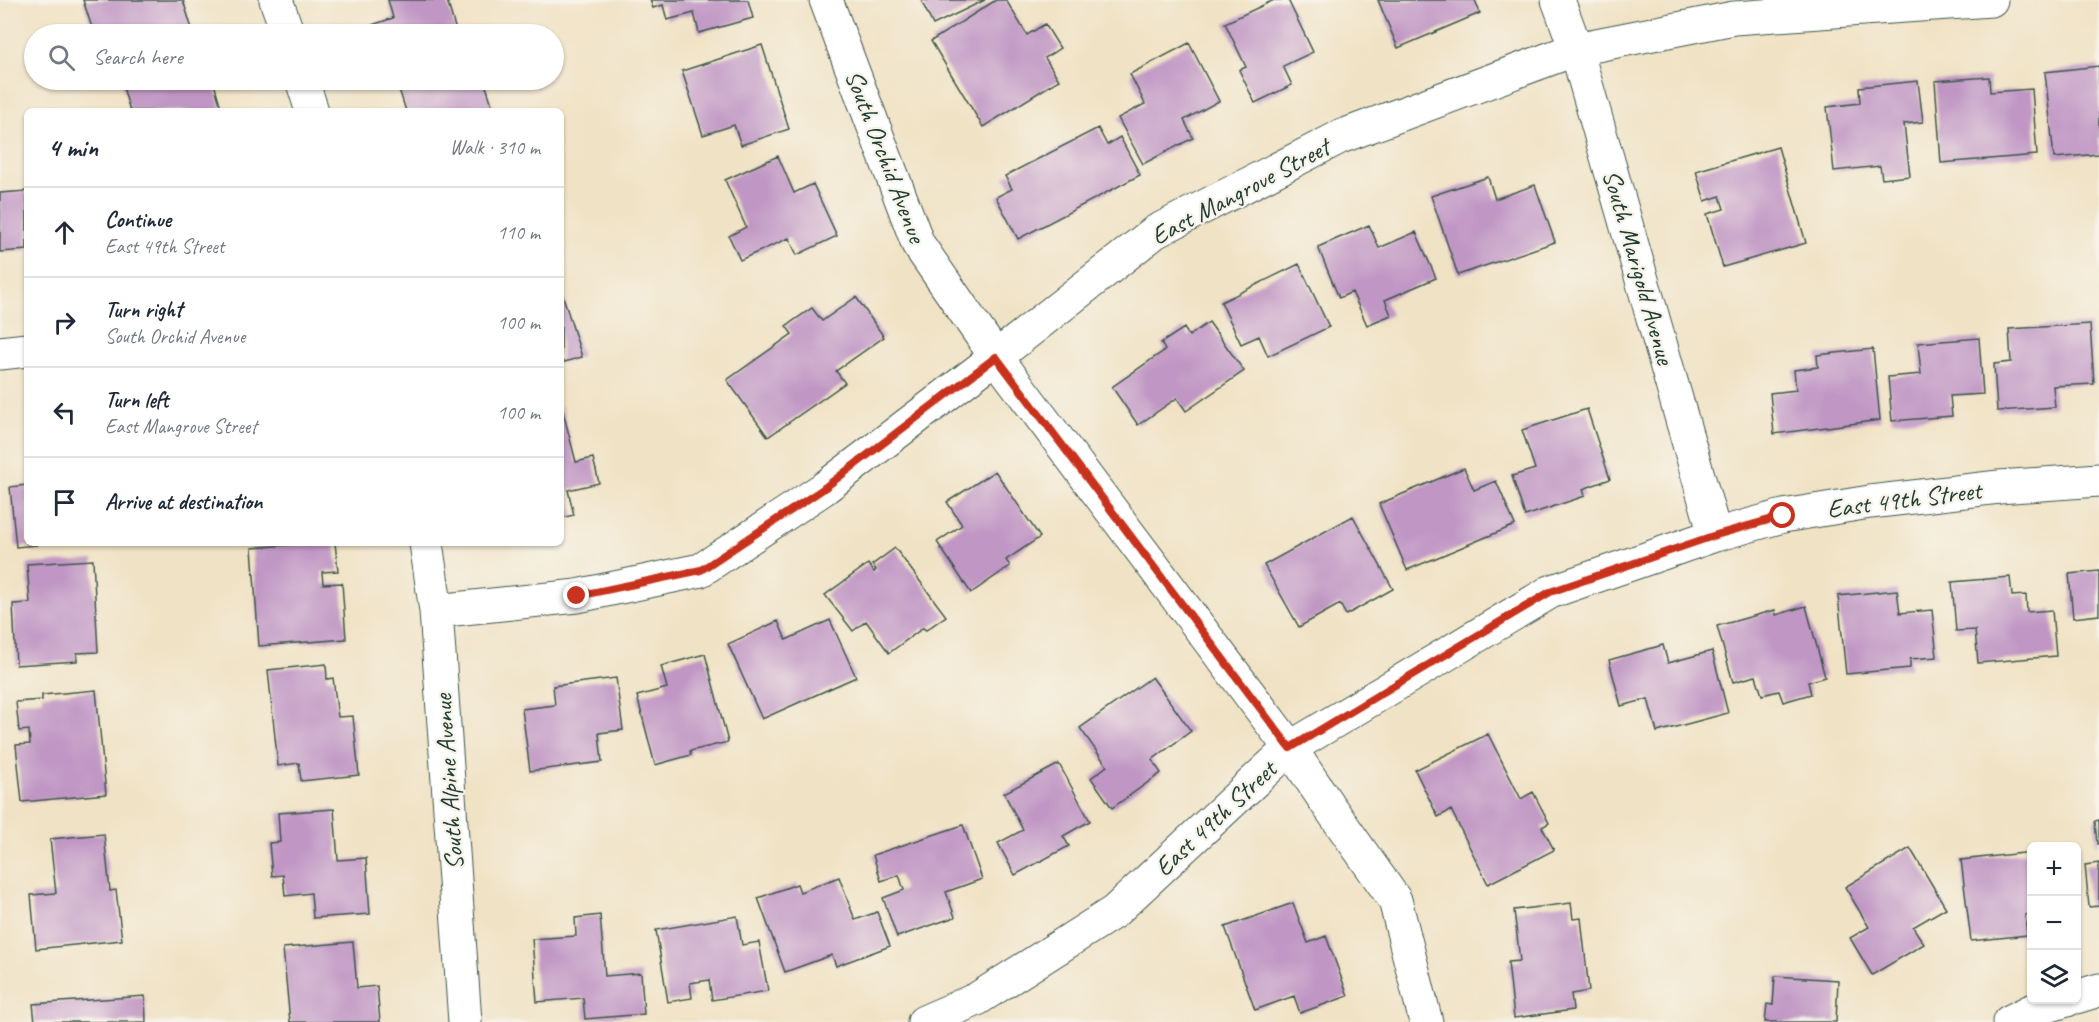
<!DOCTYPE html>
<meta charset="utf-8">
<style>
body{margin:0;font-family:Caveat,sans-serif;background:#f6f6f7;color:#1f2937}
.controls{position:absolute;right:18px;bottom:18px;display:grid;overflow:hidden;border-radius:9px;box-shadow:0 2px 4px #0004}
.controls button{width:54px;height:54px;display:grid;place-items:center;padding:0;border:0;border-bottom:2px solid #e0e1e3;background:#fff;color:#1f2937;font:30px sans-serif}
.stop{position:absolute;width:18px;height:18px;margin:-14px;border:4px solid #c8321e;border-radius:50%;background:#fff}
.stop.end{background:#c8321e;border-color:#fff;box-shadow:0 2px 6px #0008}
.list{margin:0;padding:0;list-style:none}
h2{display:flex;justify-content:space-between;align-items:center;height:78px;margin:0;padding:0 24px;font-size:26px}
h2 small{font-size:20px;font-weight:400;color:#747a83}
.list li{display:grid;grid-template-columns:39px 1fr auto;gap:18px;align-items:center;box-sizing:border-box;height:90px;padding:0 24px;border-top:2px solid #e0e1e3}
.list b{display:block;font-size:22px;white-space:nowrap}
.list p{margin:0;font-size:20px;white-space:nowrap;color:#747a83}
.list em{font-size:20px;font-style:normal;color:#747a83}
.icon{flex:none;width:33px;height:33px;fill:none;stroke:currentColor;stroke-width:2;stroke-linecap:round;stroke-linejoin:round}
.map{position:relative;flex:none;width:2099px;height:1022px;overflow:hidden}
.search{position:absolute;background:#fff;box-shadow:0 2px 4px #0004;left:24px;top:24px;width:540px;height:66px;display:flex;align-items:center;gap:15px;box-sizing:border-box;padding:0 21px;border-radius:33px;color:#747a83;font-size:22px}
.panel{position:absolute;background:#fff;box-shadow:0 2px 4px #0004;left:24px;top:108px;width:540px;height:438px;border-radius:9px}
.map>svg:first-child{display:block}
</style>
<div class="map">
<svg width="2099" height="1022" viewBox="0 0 2099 1022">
<rect width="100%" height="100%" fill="#f7f3e8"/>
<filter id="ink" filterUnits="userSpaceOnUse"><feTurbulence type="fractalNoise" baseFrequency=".0167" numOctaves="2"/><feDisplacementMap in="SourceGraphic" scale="12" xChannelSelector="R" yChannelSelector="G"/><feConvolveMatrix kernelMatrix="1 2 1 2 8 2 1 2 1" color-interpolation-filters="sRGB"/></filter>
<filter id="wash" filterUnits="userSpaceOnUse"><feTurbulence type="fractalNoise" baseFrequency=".008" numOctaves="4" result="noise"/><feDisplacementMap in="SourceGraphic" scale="24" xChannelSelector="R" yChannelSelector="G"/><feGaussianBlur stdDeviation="1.35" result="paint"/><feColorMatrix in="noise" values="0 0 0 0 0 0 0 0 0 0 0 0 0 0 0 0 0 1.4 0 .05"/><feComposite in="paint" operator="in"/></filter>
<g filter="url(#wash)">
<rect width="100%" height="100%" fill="#f0e2c5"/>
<g id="blocks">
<!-- building -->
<path fill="#c096c4" d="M83,0h100l9,29 -18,5h-31l-3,-6 -21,6h-25z
M388,0h59l10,34h-82l-3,-9 21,-7z
M650,0h98l5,18 -54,15 -5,-20 -27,7 -4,-15 -10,3z
M921,0h64l-52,25z
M996,0h10l21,35 18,-11 15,24 -15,10 14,22 -76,47 -52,-86z
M1274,0h14l25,52 -30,14 9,19 -37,18 -16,-33 7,-3 -21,-44z
M1378,0h97l5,13 -82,35z
M1189,43l30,58 -35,19 9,18 -50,26 -25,-46 27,-14 -15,-30z
M762,45l27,84 -48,16 -7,-20 -31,10 -21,-64z
M2099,66v88l-45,4 -9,-86z
M1989,77l1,15 42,-3 5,66 -96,8 -6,-82z
M121,80h92l9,31h-92z
M431,80h53l10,31h-88l-7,-22z
M1918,81l5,41 -19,2 6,52 -28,3 -2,-13 -46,5 -7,-64 33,-4 -1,-16z
M1098,128l9,17 13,-8 20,38 -122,64 -22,-42 16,-8 -7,-13z
M1778,147l28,96 -83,24 -16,-53 17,-5 -4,-13 -15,5 -9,-30z
M778,156l16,37 19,-9 24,52 -40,19 -8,-17 -49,22 -11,-24 17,-9 -21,-47z
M1488,177l7,22 40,-14 20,57 -97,33 -27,-79z
M27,191v59l-27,2v-59z
M1369,225l10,23 37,-16 20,46 -51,22 6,15 -24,10 -15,-33 -13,6 -21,-51z
M1299,264l30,63 -61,29 -9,-20 -18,8 -20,-42z
M561,290l21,67 -21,6z
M856,297l28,40 -48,34 9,12 -77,54 -41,-57 65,-46 -6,-8 26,-18 10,13z
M1209,322l35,49 -58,40 -9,-13 -39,27 -26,-38 53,-37 -4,-7 23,-15 5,8z
M2090,324l4,60 -41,2 2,21 -58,4 -3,-47 17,-2 -2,-33z
M1979,338l4,56 -33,2 2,20 -60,5 -4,-44 33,-3 -3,-31z
M1873,349l7,71 -106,14 -4,-41 26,-3 -2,-20 24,-3 -1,-12z
M561,404l15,58 17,-4 6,25 -31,7 6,25 -13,3z
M1587,409l23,70 -27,10 2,7 -60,20 -13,-40 23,-7 -13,-39z
M1464,468l10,22 22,-9 19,44 -108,45 -28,-66z
M995,471l45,66 -34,23 4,6 -39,27 -34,-51 25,-17 -15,-23z
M27,485v58h10v2l-21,2 -6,-60z
M1353,516l40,73 -47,26 -6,-11 -41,23 -35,-62z
M312,543h23l3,28 -16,1 1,12 19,-1 4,56 -87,7 -7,-98z
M895,548l51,68 -20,14 -3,-2 -34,25 -23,-32 -13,10 -28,-36 43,-31 6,8 2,-2 -4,-5z
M93,560l5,92 -21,1v8l-61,4 -3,-61 17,-1 -3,-39z
M2099,571v44l-26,3 -4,-44z
M2010,577l2,19 14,-1 1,17 25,-2 4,46 -78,7 -3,-33 -19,1 -4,-49z
M1897,590l3,23 32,-3 5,47 -27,2v9l-64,6 -8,-78z
M1806,606l19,71 -17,5 3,12 -28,8 -4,-11 -17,4 -6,-19 -23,6 -16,-56 58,-16 1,5z
M830,620l26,57 -94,42 -34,-75 50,-23 8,19z
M1663,645l5,18 44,-12 16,62 -71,19 -9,-33 -27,7 -12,-46z
M705,654l23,88 -38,9 1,4 -36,10 -18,-69 30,-8 -6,-22z
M326,664l1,15 6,-1 5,39 15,-1 6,59 -58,6 -2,-18 -21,3 -10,-96z
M1152,677l39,54 -39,29 9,13 -49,35 -21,-30 16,-12 -27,-38z
M616,678l7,52 -24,3 3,29 -72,9 -8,-62 33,-4 -2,-19z
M96,690l10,104 -84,8 -6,-57 14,-1 -1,-14 -10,1 -3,-29 26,-2v-5z
M1488,734l33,65 12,-7 16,31 -7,4 12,23 -66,34 -37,-74 -13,7 -23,-47z
M1059,764l31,57 -27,15 6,10 -54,29 -17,-32 25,-13 -19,-37z
M334,809l4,51 28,-2 4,56 -57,4 -2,-25 -26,3 -2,-21 -11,1 -3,-33 11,-1 -2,-29z
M2099,820v24h-2l-2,-23z
M963,825l19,54 -36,13 9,25 -58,20 -14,-39 21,-8 -5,-15 -18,6 -8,-26z
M104,834l6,57 6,-1 6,50 -86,9 -5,-54 25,-2 -6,-54z
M1910,848l36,60 -33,19 11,17 -52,31 -22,-37 19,-11 -24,-40z
M2032,852v62l-7,1 2,20 -56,6 -10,-81z
M2099,863v43l-10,1 -4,-42z
M839,877l16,43 22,-8 13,34 -54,20 -4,-11 -47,17 -27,-74 39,-14 3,8z
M1293,903l15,40 18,-7 22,60 -48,17 -6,-17 -39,14 -30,-83z
M1571,903l2,16 8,-1 8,73 -18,3 2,16 -59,8 -6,-56 12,-1 -6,-51z
M600,915l5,61 36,-3 3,41 -59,5 -2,-21 -46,4 -5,-63 44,-3 -1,-18z
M737,916l5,29 17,-3 9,49 -56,9 -3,-20 -19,3 2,15 -24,4 -12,-72z
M353,942l4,46 20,-2 3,36h-90l-7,-74z
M1775,976l63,4 -2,42h-71l2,-18 6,1z
M145,996l1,26h-111l-2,-18z"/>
</g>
</g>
<g filter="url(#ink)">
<use href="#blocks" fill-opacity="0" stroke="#3e564a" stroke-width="1.5"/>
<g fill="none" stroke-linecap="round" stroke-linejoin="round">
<!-- minor casing -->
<g stroke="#3e564a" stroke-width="35">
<path id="minor" d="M276,0l12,34
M826,0l92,244 78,113 294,391 38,57 67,95 31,122
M1558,0l18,49 139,486
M302,80l10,31
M0,353l27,-3
M426,543l10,68 29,411
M436,611l141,-15 124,-26 122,-81 173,-132 159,-125 185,-95 236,-88 158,-31 257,-18
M2076,997l23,-7
M924,1022l53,-23 137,-87 176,-164 260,-156 165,-57 68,-19 87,-14 129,-15 100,-7
M2009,1022l22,-11 36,-11"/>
</g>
<!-- minor -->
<use href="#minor" stroke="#fff" stroke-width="33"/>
</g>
</g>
<g fill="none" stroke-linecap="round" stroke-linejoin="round" filter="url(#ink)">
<!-- route -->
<path stroke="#c8321e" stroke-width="8" d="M577,596l124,-26 122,-81 173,-132 294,391 260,-156 166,-57 67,-19"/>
</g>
<g text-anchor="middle" stroke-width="4.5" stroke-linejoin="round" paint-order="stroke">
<!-- street labels -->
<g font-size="26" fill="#1f3d34" stroke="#f7f3e8">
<text transform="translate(886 156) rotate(69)" y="9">South Orchid Avenue</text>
<text transform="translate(1240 191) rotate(-28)" y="9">East Mangrove Street</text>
<text transform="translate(1639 267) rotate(74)" y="9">South Marigold Avenue</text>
<text transform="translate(1904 499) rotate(-7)" y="9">East 49th Street</text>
<text transform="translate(448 782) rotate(-94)" y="9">South Alpine Avenue</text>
<text transform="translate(1215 818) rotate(-43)" y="9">East 49th Street</text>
</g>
</g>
</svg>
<div class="controls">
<button>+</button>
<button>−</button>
<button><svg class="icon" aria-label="layers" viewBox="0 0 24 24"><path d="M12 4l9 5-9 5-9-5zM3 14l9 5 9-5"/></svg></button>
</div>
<div class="stop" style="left:1783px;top:516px"></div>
<div class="stop end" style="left:577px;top:596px"></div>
<div class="search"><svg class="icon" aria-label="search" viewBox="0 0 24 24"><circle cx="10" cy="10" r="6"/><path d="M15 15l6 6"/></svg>Search here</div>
<section class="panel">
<h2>4 min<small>Walk · 310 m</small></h2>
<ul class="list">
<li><svg class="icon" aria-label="ahead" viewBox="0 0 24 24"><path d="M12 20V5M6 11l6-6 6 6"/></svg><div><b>Continue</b><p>East 49th Street</p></div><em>110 m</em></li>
<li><svg class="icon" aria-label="right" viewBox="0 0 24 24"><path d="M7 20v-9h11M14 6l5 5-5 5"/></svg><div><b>Turn right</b><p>South Orchid Avenue</p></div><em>100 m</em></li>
<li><svg class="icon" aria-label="left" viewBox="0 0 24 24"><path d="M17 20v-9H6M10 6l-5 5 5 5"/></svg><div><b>Turn left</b><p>East Mangrove Street</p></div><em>100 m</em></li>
<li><svg class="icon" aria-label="arrive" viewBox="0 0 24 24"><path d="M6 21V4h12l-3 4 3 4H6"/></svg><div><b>Arrive at destination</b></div></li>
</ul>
</section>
</div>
